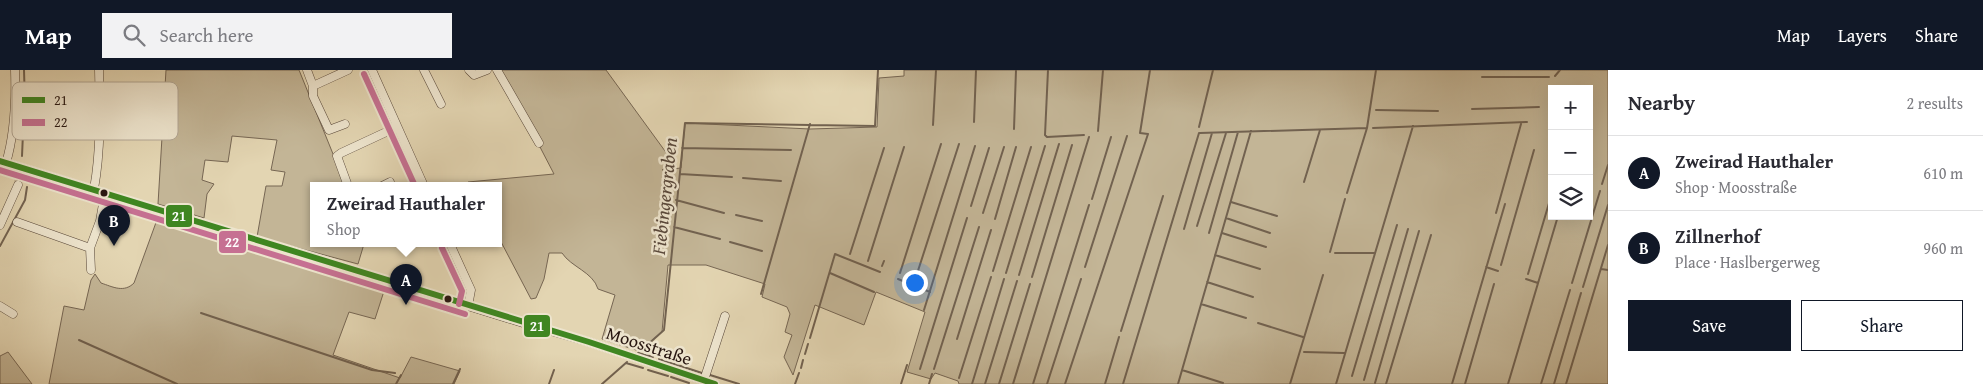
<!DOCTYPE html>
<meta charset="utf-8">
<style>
body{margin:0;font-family:"Gentium Book Plus",serif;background:#f2f2f3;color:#2b2b33}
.controls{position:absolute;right:15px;top:15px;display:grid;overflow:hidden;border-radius:0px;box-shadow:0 5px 20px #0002}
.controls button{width:45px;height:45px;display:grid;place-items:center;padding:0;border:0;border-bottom:1px solid #e1e1e2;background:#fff;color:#2b2b33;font:25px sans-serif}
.you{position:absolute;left:914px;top:212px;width:18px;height:18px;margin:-12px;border:4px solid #fff;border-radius:50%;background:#1a73e8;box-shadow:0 0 0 8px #1a73e833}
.badge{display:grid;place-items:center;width:32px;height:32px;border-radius:50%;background:#111827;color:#fff;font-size:16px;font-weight:700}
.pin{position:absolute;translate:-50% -41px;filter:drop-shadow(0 1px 2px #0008)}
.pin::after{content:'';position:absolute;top:26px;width:18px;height:15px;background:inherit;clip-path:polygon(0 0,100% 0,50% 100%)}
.popup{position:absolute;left:310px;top:112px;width:192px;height:65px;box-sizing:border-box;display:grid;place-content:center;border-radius:0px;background:#fff;filter:drop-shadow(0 1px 4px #0005);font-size:16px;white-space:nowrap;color:#7c7c81}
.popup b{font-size:19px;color:#2b2b33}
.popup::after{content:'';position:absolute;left:50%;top:100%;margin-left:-10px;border:10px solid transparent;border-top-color:#fff}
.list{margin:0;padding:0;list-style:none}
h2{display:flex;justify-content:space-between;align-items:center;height:65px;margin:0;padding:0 20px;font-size:21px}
h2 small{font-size:16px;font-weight:400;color:#7c7c81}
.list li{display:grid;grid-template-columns:32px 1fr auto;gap:15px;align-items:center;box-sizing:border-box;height:75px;padding:0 20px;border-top:1px solid #e1e1e2}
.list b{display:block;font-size:19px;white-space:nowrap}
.list p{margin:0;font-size:16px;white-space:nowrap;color:#7c7c81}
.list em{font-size:16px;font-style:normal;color:#7c7c81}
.actions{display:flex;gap:10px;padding:15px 20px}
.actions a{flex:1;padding:11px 0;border:1px solid #111827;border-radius:0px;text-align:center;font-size:18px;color:#111827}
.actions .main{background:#111827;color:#fff}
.icon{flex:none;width:28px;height:28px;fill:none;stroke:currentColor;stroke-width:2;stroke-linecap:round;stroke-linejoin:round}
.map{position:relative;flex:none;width:1608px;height:314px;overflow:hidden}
header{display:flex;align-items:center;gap:30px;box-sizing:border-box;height:70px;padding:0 25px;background:#111827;color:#fff}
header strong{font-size:24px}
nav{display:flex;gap:28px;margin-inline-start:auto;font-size:18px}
.search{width:350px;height:45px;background:#f2f2f3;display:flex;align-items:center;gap:12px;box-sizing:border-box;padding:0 18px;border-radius:0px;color:#7c7c81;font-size:19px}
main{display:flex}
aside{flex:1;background:#fff}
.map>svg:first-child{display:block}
</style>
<header>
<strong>Map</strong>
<div class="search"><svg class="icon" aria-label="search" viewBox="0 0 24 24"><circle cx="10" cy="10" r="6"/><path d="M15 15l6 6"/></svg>Search here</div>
<nav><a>Map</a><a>Layers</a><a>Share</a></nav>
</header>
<main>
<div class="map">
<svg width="1608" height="314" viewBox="0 0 1608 314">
<rect width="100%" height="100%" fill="#e3d5b2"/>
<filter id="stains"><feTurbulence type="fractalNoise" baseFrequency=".004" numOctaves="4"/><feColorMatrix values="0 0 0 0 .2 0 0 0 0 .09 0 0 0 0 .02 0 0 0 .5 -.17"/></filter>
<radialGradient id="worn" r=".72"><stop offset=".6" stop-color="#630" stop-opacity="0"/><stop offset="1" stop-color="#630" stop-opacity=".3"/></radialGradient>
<!-- green -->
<path fill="#c3b596" stroke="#766653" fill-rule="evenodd" d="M166,0h133l47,116h-32v58h50l-6,20 -101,-27 9,-51h16l3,-14 -14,-2 6,-30 -45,-4 -4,26 -23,-2 -3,20 12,4 -7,10 -3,24 -46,-14z
M500,0h106l67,92 -11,8 19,-2 4,-45 125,6 67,-2 2,-49 25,-2v-6h704v314h-649l-1,-3 -23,-8 -4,6 -24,-7 18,-60 -49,-20 -12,33 -49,-20 -22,70 -9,-18 8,-22 -7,-3 5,-18 -3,-7 -25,-10 3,-13 -59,-19h-38l-6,67 -23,19 -37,-12 13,-44 -17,-6c-5,-17 -27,-22 -36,-36h-13l-5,26 -8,19 -5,1 -32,-61 -1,-52h-27l-3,-4 86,-8zM1552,19h37v127h-37z
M158,147l227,71 -10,31 -26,-7 -16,43 67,23 11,-21 49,14 -6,13h-405l15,-78 20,4 7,-30 4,-6 6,9c12,4 23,10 33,0z
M8,282l24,32h-32v-28z"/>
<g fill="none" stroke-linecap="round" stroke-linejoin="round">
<!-- stream -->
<path stroke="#726250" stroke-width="2" d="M24,0l1,35
M1048,0l-3,65 2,2 37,-2
M1555,6l5,-6
M1482,7h67
M1472,39l67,-2
M1376,40l62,1
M974,52l2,-52
M933,55l3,-55
M1199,57l14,-57
M1373,58l154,-6
M1014,59l2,-59
M1098,61l5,-61
M1200,63l167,-5
M682,78l109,2
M22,86l2,-46
M680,104l52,3
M743,108l38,3
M1304,112l16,-52
M1602,114l6,-19
M1347,123l20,-65 9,-58
M1092,129l19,-62
M676,130l48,13
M1231,132l46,14
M971,136l18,-58
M983,143l21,-66
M1496,143l25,-89
M736,145l26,6
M1226,148l44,15
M995,149l21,-72
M1197,156l29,-93
M674,157l46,12
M1184,159l28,-96
M1209,163l29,-101
M1222,163l44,14
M730,172l32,9
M0,176l25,-46 2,-13
M1330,182l15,-53
M1335,183h39
M850,184l34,-106
M1215,185l45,14
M868,191l36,-114
M1501,195l33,-115
M882,196l2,-5
M1085,197l42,-131
M1486,197l12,4
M1601,199l7,1
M993,201l38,-124
M830,203l44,19
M900,203l41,-129
M1006,203l39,-127
M1528,204l24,-81
M1019,205l40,-131
M1032,207l40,-132
M898,209l32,13
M1526,209l12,4
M915,210l44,-136
M1207,212l46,15
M1572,213l28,-92
M1583,217l25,-82
M761,224l49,-170
M1201,234l45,14
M924,240l51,-164
M201,243l171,57 23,3
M1258,253l45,14
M1121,261l42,-135
M810,268l25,-84 45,18
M957,269l34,-109
M79,270l98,44
M1304,282l40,1
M638,283l15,4
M805,284l3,-10
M636,285l28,-25 21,-207 190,3 3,-56
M659,289l43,14
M626,293l17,5
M801,298l2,-8
M920,299l47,-151
M934,299l45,-142
M648,300l20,6
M1182,300l41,13
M710,305l29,9
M1352,306l45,-151
M671,307l18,6
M959,308l32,-101
M1364,310l44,-151
M1375,313l44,-152
M396,314l5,-9
M453,314l7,-15
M549,314l5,-14
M602,314l25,-22
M795,314l4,-11
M901,314l6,-19
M929,314l3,-10
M972,314l32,-105
M985,314l32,-103
M999,314l31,-100
M1013,314l76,-247
M1033,314l56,-179
M1047,314l34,-105
M1065,314l83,-250 -8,-1 10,-63
M1105,314l14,-47
M1123,314l76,-251
M1178,314l73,-253
M1290,314l33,-109
M1336,314l77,-258
M1386,314l45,-149
M1452,314l53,-180
M1465,314l29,-100
M1508,314l50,-168
M1541,314l29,-94
M1554,314l27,-91
M1566,314l42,-139"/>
<!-- minor-tunnel -->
<path stroke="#beaf92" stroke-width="8" stroke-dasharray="8 4" stroke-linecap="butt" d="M18,115l1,-10"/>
<!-- minor casing -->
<g stroke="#574638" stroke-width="9">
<path id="minor" d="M307,0l6,16
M372,0l52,116
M424,0l17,34
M469,0l5,5 13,-5
M497,0l42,73
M15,37c13,1 25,5 38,7
M345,54l-16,6 -16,-34v-10l35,-16
M0,91l523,162 66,19 126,42
M6,93c9,-30 10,-62 9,-93
M348,116l-11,-30 4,-3 56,-26
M382,116l8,-4
M94,119c7,-39 6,-79 5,-119
M17,152l73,26
M0,155l18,-40
M450,174l21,46 -3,16
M91,200l-1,-22 10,-27 5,-28
M0,236l13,8
M704,310l21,-64"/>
</g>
<!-- minor -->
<use href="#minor" stroke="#ede4cd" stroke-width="8"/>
<!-- bus-1 casing -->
<g stroke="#ede4cd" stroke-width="10">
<path id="bus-1" d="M0,91l589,181 126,42"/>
</g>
<!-- bus-2 casing -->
<g stroke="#ede4cd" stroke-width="10">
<path id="bus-2" d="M364,4l51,112
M0,100l465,144
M442,178l20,43 -3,13"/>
</g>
<!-- bus-1 -->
<use href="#bus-1" stroke="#3f8621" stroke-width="6"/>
<!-- bus-2 -->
<use href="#bus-2" stroke="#c67092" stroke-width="6"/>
</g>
<!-- markers -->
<g fill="#281610" stroke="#ede4cd" stroke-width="2">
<circle cx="104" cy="123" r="4.5"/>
<circle cx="448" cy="229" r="4.5"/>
</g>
<g text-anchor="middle" stroke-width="5" stroke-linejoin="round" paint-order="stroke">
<!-- street labels -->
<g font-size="18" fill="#281610" stroke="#ede4cd">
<text transform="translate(649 276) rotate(18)" y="6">Moosstraße</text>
</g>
<!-- water labels -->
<g font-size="19" font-style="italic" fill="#59483b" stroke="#ede4cd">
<text transform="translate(664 126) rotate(-84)" y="7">Fiebingergraben</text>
</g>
</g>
<!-- legend -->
<rect x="12" y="12" width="166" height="58" rx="8" fill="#ede4cd" stroke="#b2a694" stroke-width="1"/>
<rect x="22" y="27" width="23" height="6" fill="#3f8621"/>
<rect x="22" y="49" width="23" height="7" fill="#c67092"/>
<g font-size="14" fill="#281610">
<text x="54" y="35">21</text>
<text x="54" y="57">22</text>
</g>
<g stroke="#ede4cd" stroke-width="2">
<rect x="165" y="134" width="28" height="24" rx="5" fill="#3f8621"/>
<rect x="218" y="160" width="29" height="24" rx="5" fill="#c67092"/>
<rect x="523" y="244" width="28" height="24" rx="5" fill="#3f8621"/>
</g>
<g font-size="14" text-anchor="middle" font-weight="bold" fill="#fff">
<text x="179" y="151">21</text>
<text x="232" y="177">22</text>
<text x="537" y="261">21</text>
</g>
<rect width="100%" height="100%" filter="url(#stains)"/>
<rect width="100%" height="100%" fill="url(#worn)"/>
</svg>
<div class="controls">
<button>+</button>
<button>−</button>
<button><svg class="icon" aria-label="layers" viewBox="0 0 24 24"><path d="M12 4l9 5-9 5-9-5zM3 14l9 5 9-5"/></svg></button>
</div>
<div class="you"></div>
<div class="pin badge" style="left:406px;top:235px">A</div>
<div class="popup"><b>Zweirad Hauthaler</b>Shop</div>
<div class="pin badge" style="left:114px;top:176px">B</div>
</div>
<aside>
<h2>Nearby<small>2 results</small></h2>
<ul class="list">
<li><span class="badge">A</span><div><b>Zweirad Hauthaler</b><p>Shop · Moosstraße</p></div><em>610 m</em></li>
<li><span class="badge">B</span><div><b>Zillnerhof</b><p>Place · Haslbergerweg</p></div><em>960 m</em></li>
</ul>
<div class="actions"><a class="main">Save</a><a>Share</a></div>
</aside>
</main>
